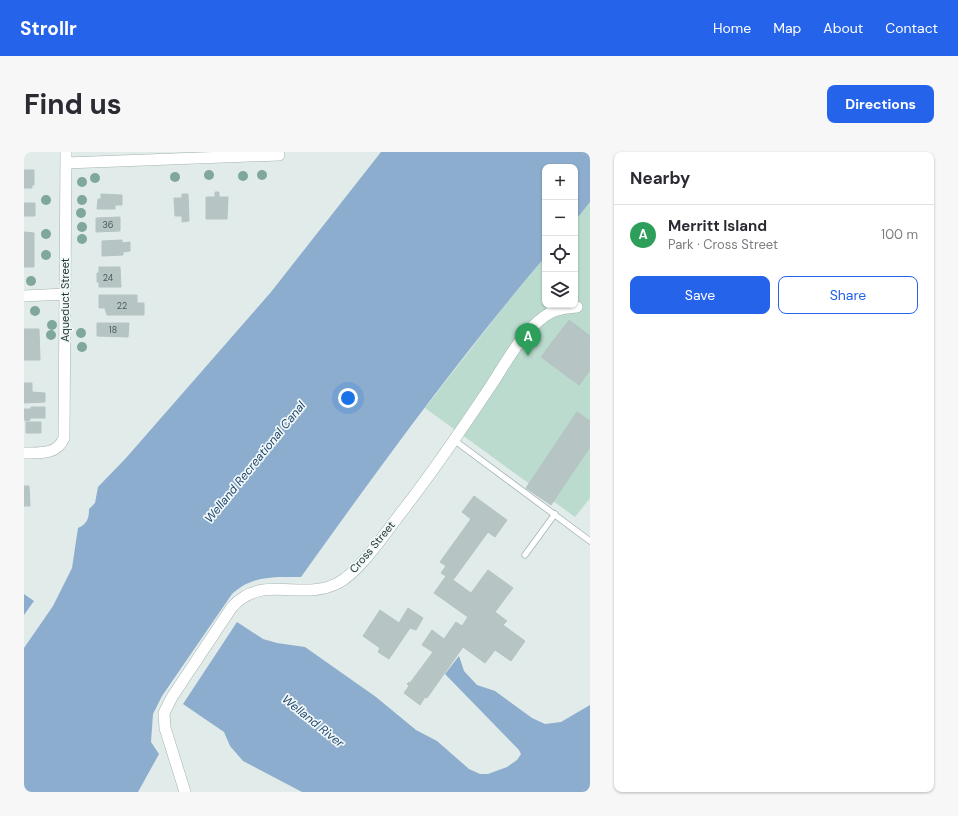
<!DOCTYPE html>
<meta charset="utf-8">
<style>
body{margin:0;font-family:"DM Sans",sans-serif;background:#f7f7f7;color:#2b2b33}
.controls{position:absolute;right:12px;top:12px;display:grid;overflow:hidden;border-radius:8px;box-shadow:0 1px 3px #0004}
.controls button{width:36px;height:36px;display:grid;place-items:center;padding:0;border:0;border-bottom:1px solid #e1e1e2;background:#fff;color:#2b2b33;font:20px sans-serif}
.you{position:absolute;left:324px;top:246px;width:14px;height:14px;margin:-10px;border:3px solid #fff;border-radius:50%;background:#1a73e8;box-shadow:0 0 0 6px #1a73e833}
.badge{display:grid;place-items:center;width:26px;height:26px;border-radius:50%;background:#2563eb;color:#fff;font-size:13px;font-weight:700}
.pin{position:absolute;translate:-50% -33px;filter:drop-shadow(0 1px 2px #0008)}
.pin::after{content:'';position:absolute;top:21px;width:14px;height:12px;background:inherit;clip-path:polygon(0 0,100% 0,50% 100%)}
.list{margin:0;padding:0;list-style:none}
h2{display:flex;justify-content:space-between;align-items:center;height:52px;margin:0;padding:0 16px;font-size:17px}
h2 small{font-size:13px;font-weight:400;color:#7c7c81}
.list li{display:grid;grid-template-columns:26px 1fr auto;gap:12px;align-items:center;box-sizing:border-box;height:60px;padding:0 16px;border-top:1px solid #e1e1e2}
.list b{display:block;font-size:15px;white-space:nowrap}
.list p{margin:0;font-size:13px;white-space:nowrap;color:#7c7c81}
.list em{font-size:13px;font-style:normal;color:#7c7c81}
.actions{display:flex;gap:8px;padding:12px 16px}
.actions a{flex:1;padding:9px 0;border:1px solid #2563eb;border-radius:8px;text-align:center;font-size:14px;color:#2563eb}
.actions .main{background:#2563eb;color:#fff}
.icon{flex:none;width:22px;height:22px;fill:none;stroke:currentColor;stroke-width:2;stroke-linecap:round;stroke-linejoin:round}
.map{position:relative;flex:none;width:566px;height:640px;overflow:hidden;border-radius:8px}
header{display:flex;align-items:center;gap:24px;box-sizing:border-box;height:56px;padding:0 20px;background:#2563eb;color:#fff}
header strong{font-size:19px}
nav{display:flex;gap:22px;margin-inline-start:auto;font-size:14px}
.intro{display:flex;align-items:center;justify-content:space-between;box-sizing:border-box;height:96px;padding:0 24px}
h1{margin:0;font-size:28px}
.button{padding:10px 18px;border-radius:8px;background:#2563eb;color:#fff;font-size:14px;font-weight:700}
main{display:flex;gap:24px;padding:0 24px}
aside{flex:1;background:#fff;border-radius:8px;box-shadow:0 1px 3px #0004}
.map>svg:first-child{display:block}
</style>
<header>
<strong>Strollr</strong>
<nav><a>Home</a><a>Map</a><a>About</a><a>Contact</a></nav>
</header>
<div class="intro"><h1>Find us</h1><a class="button">Directions</a></div>
<main>
<div class="map">
<svg width="566" height="640" viewBox="0 0 566 640">
<rect width="100%" height="100%" fill="#e1ebea"/>
<!-- green -->
<path fill="#bbdbce" d="M566,50v296l-15,19 -150,-109 84,-108 36,-43v48h30v-84z"/>
<!-- water -->
<path fill="#8cadcd" d="M357,0h209v50l-15,19v-54h-30v90c-87,102 -166,211 -244,320 -26,0 -49,-2 -69,17l-70,102 -9,18 -2,28 8,12 -21,38h-114v-144l29,-42 19,-38 6,-40c9,-4 11,-9 11,-19l6,-6 3,-16 28,-29 145,-166z
M0,442l10,7 -10,14z
M213,470l26,17 14,4 28,4 71,50 40,33 21,11 32,28 11,5h8l19,-7 10,-7 4,-6 -2,-4 -74,-76 14,-18 5,15 13,14 18,6 37,27 13,6 16,-2 29,-17v87h-288l-59,-31 -13,-15 -6,-14 -41,-28z"/>
<!-- building -->
<path fill="#b6c5c4" stroke="#b4c4c3" d="M0,18h10v15h-2v3h-8z
M191,40h4v5h9l-1,22h-21v-22h9z
M77,42l21,1v10h-7v4h-18l1,-10h3z
M158,42h6l1,27 -7,1v-6h-7l-1,-18h8z
M0,51h11v13h-11z
M96,65v14l-24,1v-14z
M0,80l10,1v34h-10z
M98,88v3l8,-1v9l-7,1v3l-21,1v-15z
M75,115h21l1,20h-22v-5h-2v-9h2z
M75,143h38v8h7v12h-37l-2,-7h-6z
M545,168l21,16v34l-11,15 -38,-28z
M73,171h32l-1,14 -31,-1z
M0,177h15l1,31h-16z
M0,231h8v9l13,1v9l-21,1z
M7,255h14v11h-15v2l-5,1 -1,-12h7z
M553,260l13,9v26l-39,58 -25,-17z
M2,270h15v11h-15z
M0,334h5l1,20h-6z
M450,344l33,24 -12,17 -7,-5 -35,48 18,13 17,-23 25,18 -18,24 12,9 -4,4 22,16 -14,20 -16,-11 -10,13 -22,-16 -36,51 -2,-1 -5,8 -16,-12 5,-7 -2,-2 2,-2 1,1 23,-31 -11,-7 10,-15 12,9 12,-17 6,4 6,-9 -34,-24 12,-17 -5,-3 5,-7 -6,-4 31,-43 -9,-7z
M384,456l15,10 -7,12 -6,-2 -21,31 -11,-7 2,-4 -17,-12 17,-26 19,13z"/>
<g fill="none" stroke-linecap="round" stroke-linejoin="round">
<!-- service casing -->
<g stroke="#a4b2b2" stroke-width="7">
<path id="service" d="M430,288l136,101
M501,403l30,-41"/>
</g>
<!-- minor casing -->
<g stroke="#a4b2b2" stroke-width="12">
<path id="minor" d="M42,11l213,-8
M0,144l41,-2
M0,301c16,0 33,2 40,-15l2,-286
M161,640l-20,-64 -1,-15 8,-16 60,-90c30,-34 70,-5 106,-24 23,-12 49,-53 66,-74 31,-40 58,-80 86,-122 16,-24 31,-54 55,-71 9,-7 21,-8 32,-9"/>
</g>
<!-- service -->
<use href="#service" stroke="#fff" stroke-width="5.5"/>
<!-- minor -->
<use href="#minor" stroke="#fff" stroke-width="11"/>
</g>
<!-- trees -->
<g fill="#7fa79c">
<circle cx="185" cy="23" r="5"/>
<circle cx="238" cy="23" r="5"/>
<circle cx="219" cy="24" r="5"/>
<circle cx="151" cy="25" r="5"/>
<circle cx="71" cy="26" r="5"/>
<circle cx="58" cy="30" r="5"/>
<circle cx="22" cy="48" r="5"/>
<circle cx="58" cy="48" r="5"/>
<circle cx="57" cy="61" r="5"/>
<circle cx="58" cy="75" r="5"/>
<circle cx="22" cy="82" r="5"/>
<circle cx="58" cy="87" r="5"/>
<circle cx="22" cy="103" r="5"/>
<circle cx="7" cy="129" r="5"/>
<circle cx="11" cy="159" r="5"/>
<circle cx="28" cy="173" r="5"/>
<circle cx="57" cy="181" r="5"/>
<circle cx="27" cy="183" r="5"/>
<circle cx="58" cy="195" r="5"/>
</g>
<g text-anchor="middle" stroke-width="3.5" stroke-linejoin="round" paint-order="stroke">
<!-- number labels -->
<g font-size="9" fill="#475c5c">
<text x="84" y="76">36</text>
<text x="84" y="129">24</text>
<text x="98" y="157">22</text>
<text x="89" y="181">18</text>
</g>
<!-- street labels -->
<g font-size="11" fill="#22393a" stroke="#f1f7f6">
<text transform="translate(41 148) rotate(-90)" y="4">Aqueduct Street</text>
<text transform="translate(348 395) rotate(-50)" y="4">Cross Street</text>
</g>
<!-- water labels -->
<g font-size="12" font-style="italic" fill="#204973" stroke="#f1f7f6">
<text transform="translate(231 310) rotate(-51)" y="4">Welland Recreational Canal</text>
<text transform="translate(289 569) rotate(39)" y="4">Welland River</text>
</g>
</g>
</svg>
<div class="controls">
<button>+</button>
<button>−</button>
<button><svg class="icon" aria-label="locate" viewBox="0 0 24 24"><circle cx="12" cy="12" r="6"/><path d="M12 2v4M12 18v4M2 12h4M18 12h4"/></svg></button>
<button><svg class="icon" aria-label="layers" viewBox="0 0 24 24"><path d="M12 4l9 5-9 5-9-5zM3 14l9 5 9-5"/></svg></button>
</div>
<div class="you"></div>
<div class="pin badge" style="left:504px;top:204px;background:#2e9e5b">A</div>
</div>
<aside>
<h2>Nearby<small></small></h2>
<ul class="list">
<li><span class="badge" style="background:#2e9e5b">A</span><div><b>Merritt Island</b><p>Park · Cross Street</p></div><em>100 m</em></li>
</ul>
<div class="actions"><a class="main">Save</a><a>Share</a></div>
</aside>
</main>
